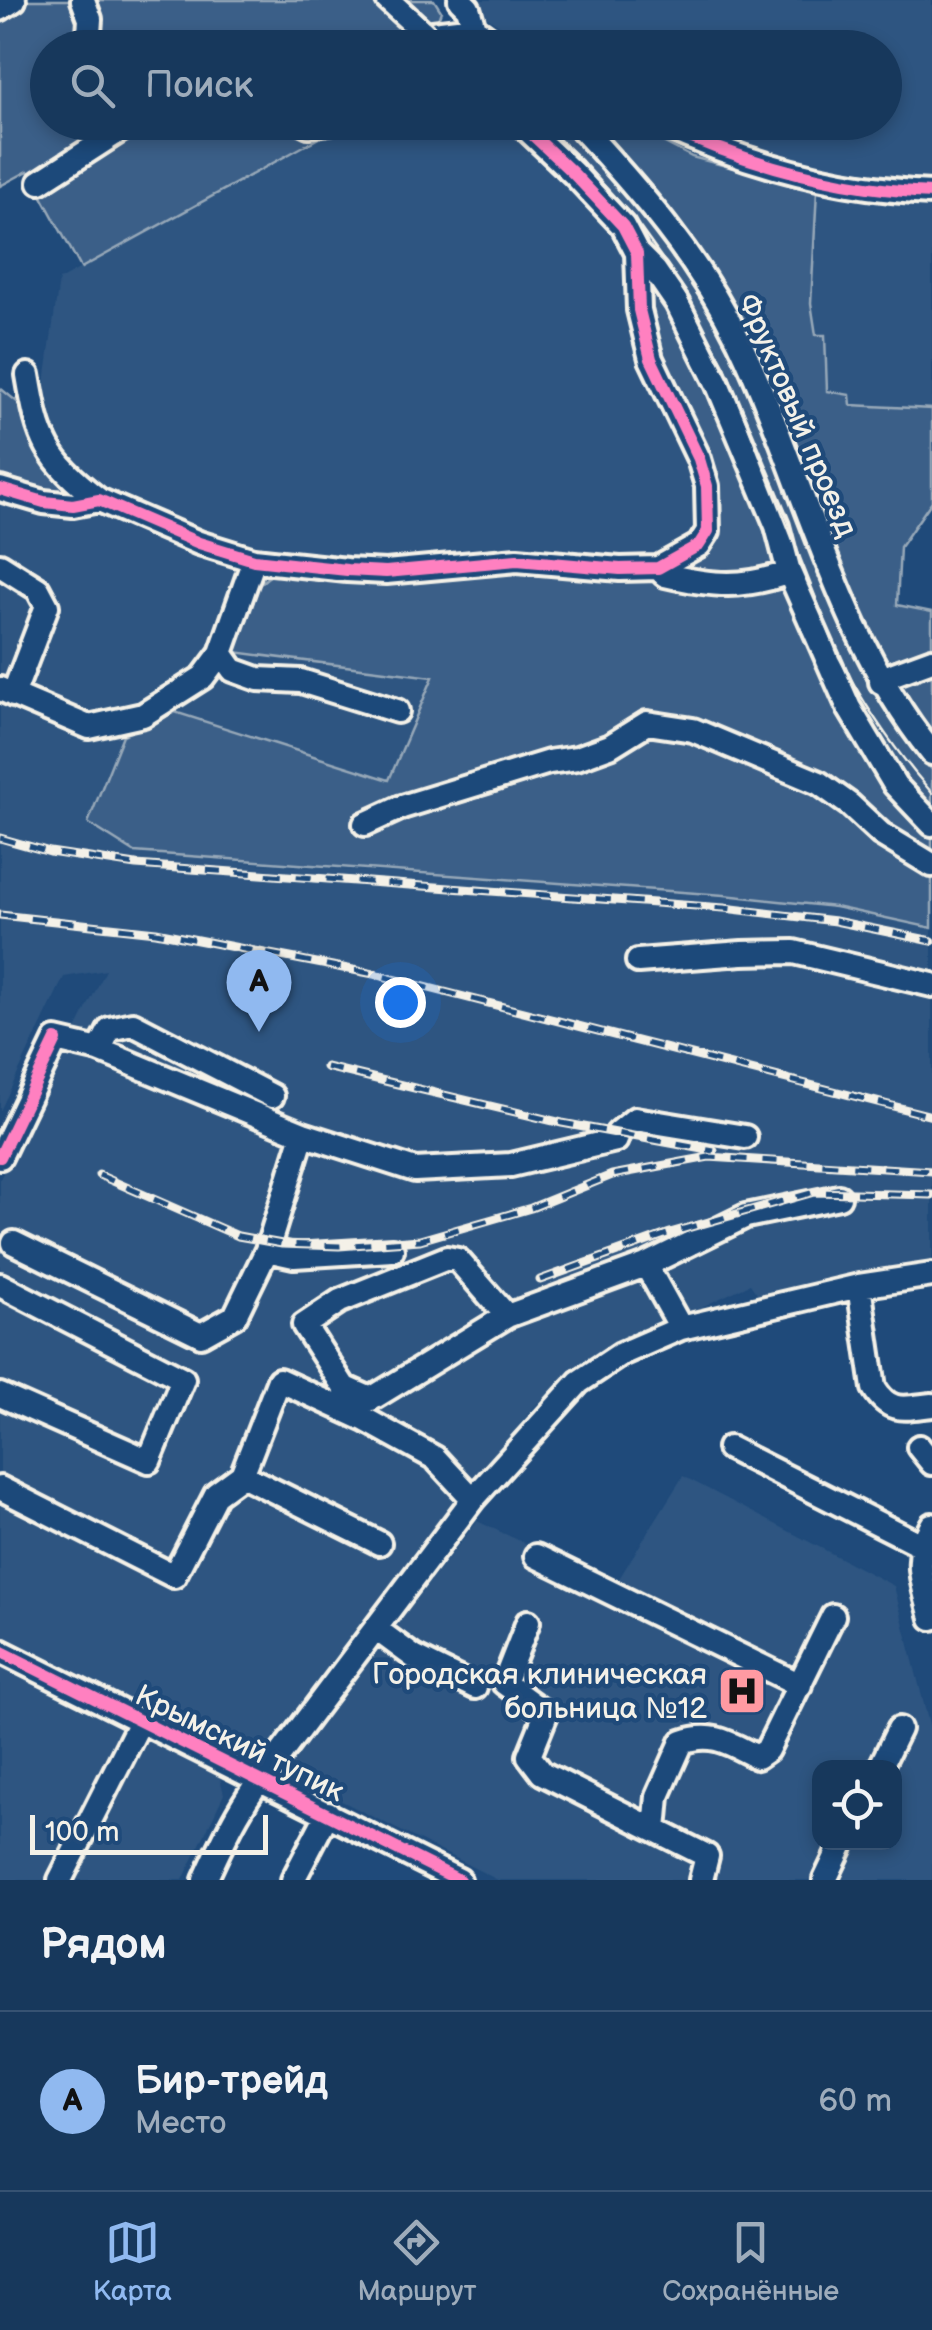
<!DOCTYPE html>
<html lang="ru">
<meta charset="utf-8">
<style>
body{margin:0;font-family:"Balsamiq Sans",sans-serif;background:#203f62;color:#f1f3f6}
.controls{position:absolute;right:30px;bottom:30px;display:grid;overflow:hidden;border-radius:20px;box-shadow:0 5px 15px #0003}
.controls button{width:90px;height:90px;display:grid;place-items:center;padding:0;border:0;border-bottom:2px solid #365272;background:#17385c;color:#f1f3f6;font:50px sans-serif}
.scale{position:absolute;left:30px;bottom:25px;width:238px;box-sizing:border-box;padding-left:10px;border:5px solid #f4f1e8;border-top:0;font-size:28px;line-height:35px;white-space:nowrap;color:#f4f1e8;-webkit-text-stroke:8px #1f4a7a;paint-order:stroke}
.you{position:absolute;left:400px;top:1002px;width:35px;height:35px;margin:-25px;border:8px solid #fff;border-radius:50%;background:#1a73e8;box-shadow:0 0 0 15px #1a73e833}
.badge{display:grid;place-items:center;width:65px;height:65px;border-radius:50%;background:#90b9f0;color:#111;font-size:32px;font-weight:700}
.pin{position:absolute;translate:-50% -82px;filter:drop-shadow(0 2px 5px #0008)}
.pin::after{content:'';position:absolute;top:52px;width:35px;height:30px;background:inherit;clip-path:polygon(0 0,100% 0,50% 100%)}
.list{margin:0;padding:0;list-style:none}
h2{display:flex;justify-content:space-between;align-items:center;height:130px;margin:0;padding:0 40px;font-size:42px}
h2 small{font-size:32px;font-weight:400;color:#9eacbb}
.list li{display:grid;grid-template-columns:65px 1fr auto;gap:30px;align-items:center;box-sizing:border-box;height:180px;padding:0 40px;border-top:2px solid #365272}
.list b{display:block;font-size:38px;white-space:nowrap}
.list p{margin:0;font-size:32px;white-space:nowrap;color:#9eacbb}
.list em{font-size:32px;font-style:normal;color:#9eacbb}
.icon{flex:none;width:55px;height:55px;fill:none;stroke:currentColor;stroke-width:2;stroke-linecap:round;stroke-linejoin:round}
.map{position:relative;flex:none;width:932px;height:1880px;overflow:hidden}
.search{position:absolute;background:#17385c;box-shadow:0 5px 15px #0003;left:30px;right:30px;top:30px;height:110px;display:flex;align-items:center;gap:25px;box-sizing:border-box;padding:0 35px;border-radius:55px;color:#9eacbb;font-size:38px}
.sheet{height:310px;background:#17385c}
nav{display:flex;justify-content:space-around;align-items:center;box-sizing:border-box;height:140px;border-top:2px solid #365272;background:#17385c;font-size:28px;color:#9eacbb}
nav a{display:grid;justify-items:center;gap:5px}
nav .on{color:#90b9f0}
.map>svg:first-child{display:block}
</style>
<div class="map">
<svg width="932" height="1880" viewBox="0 0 932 1880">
<rect width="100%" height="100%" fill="#1f4a7a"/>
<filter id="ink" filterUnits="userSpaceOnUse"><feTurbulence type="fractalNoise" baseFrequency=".01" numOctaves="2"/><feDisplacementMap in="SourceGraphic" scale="20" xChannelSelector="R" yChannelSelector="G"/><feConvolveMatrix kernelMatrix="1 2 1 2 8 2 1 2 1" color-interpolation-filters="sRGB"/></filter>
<g filter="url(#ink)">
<!-- built -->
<path fill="#2d5581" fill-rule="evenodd" d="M469,0h463v185l-134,-18 -122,-44 208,-1v-74l-353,-1 -51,-35z
M346,123h160l61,55 48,56 10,22 1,39 20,70 46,103 9,28 2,35 -51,30 -310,3 -92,-16 -49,-15 -104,-44 -37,-29 -18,-55 17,-125z
M817,190l115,14v205l-81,-4 -25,-14 -1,-56h-9l-5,-32z
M0,495l100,14 127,51 7,10 2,12 -23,71 -14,20 -57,35 -19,27 -34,88 152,39 483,33 111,12 97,21v334l-148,37 -25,-2 -9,-13 -147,70 -35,23 -33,29 -47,56 -224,288 -21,6 -15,-1 -228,-115v-461l106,-209 -42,7 -64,134z
M234,652l199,24 -44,105 -214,-69 37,-26z
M683,1476l211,110 38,150v144h-434l-198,-100 -7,-10v-11l184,-238 138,64zM820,1768h74v74h-74z
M0,1662l218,108 6,24 -41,86h-183z"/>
<!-- green -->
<path fill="#3a5f88" stroke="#97a8b8" stroke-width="2.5" d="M26,0h345l50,47 -373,1v74l298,1 -265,145 -53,-97 -28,15v-172z
M399,0h35l7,11 -3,9 -13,4z
M533,123h29l32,30 101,126 43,82 116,288 20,41 58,80v44l-30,-35 -47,-76 -195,-440 -34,-44z
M589,123h37l66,34 125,33 -6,113 5,32h9l2,56 23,4 1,10 81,4v92l-32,46 -3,58 35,7v123l-37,-52 -28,-56 -27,-61 -49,-133 -42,-95z
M649,276l23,31 127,297 133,228v96l-97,-21 -111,-12 -590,-43 -46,-29 35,-88 52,-23 214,68 44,-103 -199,-25c9,-33 12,-68 47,-82l238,-2 100,10 99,-46 1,-23 -4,-28 -55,-126 -14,-47z
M0,388l26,21 52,87 -78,-11z"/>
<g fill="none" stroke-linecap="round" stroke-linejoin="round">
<!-- minor casing -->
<g stroke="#f4f1e8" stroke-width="30">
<path id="minor" d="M83,0l7,19 -2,29
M388,0l37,34 49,-6 28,20
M460,0l8,8 6,20
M0,9l14,-9
M303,122l6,3 20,-3
M576,122c63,68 122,135 163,219 65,136 97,293 193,412
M656,122c87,41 179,67 276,71
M40,182l93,-60
M637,253l18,18 22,32 40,80 60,143 12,46 60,136 46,77 37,39
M28,375c11,66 18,84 71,125
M0,489l44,13 29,3 26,-5 100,43 55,17 93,10 39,2 131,-12 103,9 38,-1 41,-23 9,-14 -1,-45 -8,-27 -48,-100 -12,-49 -2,-57 -14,-27 -50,-53 -54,-51
M0,565l38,24 9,17 -34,89
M658,568l7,7c47,11 79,14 124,-3
M221,653l12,17 25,9 43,2 96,30
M881,682l13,-8 38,-14
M0,689l89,38 54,-12 60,-38 18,-24 33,-93
M365,824l37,-17 147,-45 28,-4 33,-12 37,-23 46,7 126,53 31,22 31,29 51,31
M638,961l104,-8 52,-1 138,33
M99,1050l11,-21 23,-5 139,72
M303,1134l112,36 96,-5 105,-25 2,-7 17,-14 110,18
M0,1157l56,-117 43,10 204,84 -36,116
M14,1243l187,92 34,-19 32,-66 27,6 98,-6
M646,1265l35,63
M0,1285l183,94 -34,82 -149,-66
M859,1286l15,102c16,26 30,20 58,17
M507,1316l-49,-56 -11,-2 -107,43 -36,24 40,62 27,12 136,-83 139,-51 100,-49 93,-19
M919,1447l13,16
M729,1448l192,97
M0,1488l174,88 42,-82 26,-19
M932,1525c-20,34 -9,57 0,93
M379,1543l-137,-68 37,-95 87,40 69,38 38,41
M536,1556l264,129
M528,1622l-24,61 42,31 -17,42 13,17 113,57
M376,1629l38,28 61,30
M0,1651l459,229
M880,1768l19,-39
M60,1880l80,-158
M205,1880c21,-46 40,-87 75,-125l193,-256 106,-117 42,-28 60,-26 178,-42 73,-11
M293,1880l35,-67
M701,1880l6,-24 -52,-26 3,-34 24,-54c31,-11 47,1 75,15l10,-7 66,-134
M825,1880l18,-38"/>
</g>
<!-- minor -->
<use href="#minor" stroke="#1f4a7a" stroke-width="22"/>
<!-- tram -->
<path stroke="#f4f1e8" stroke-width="2.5" d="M407,0l50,48
M541,122l41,39 49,54 50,70 44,82 114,290c26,50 56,94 93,136"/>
<!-- rail casing -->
<g stroke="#f4f1e8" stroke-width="9">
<path id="rail" d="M0,838l50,14 86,13 588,43 111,13 97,20
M0,915l156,17 218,42 558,142
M326,1067l236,56 152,28
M99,1175l139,61 44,8 57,2 81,-6 111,-32 81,-33 97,-18 223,14
M540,1280l130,-47 144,-41 118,3"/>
</g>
<!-- rail -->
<use href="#rail" stroke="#1f4a7a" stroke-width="5" stroke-dasharray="15" stroke-linecap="butt"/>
<!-- cycleway casing -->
<g stroke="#1f4a7a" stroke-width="19">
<path id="cycleway" d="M656,122c87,41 179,67 276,71
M0,489l44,13 29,3 26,-5 100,43 55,17 93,10 39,2 131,-12 103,9 38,-1 41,-23 9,-14 -1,-45 -8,-27 -48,-100 -12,-49 -2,-57 -14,-27 -50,-53 -54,-51
M0,1157l56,-117
M0,1651l459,229"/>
</g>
<!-- cycleway -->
<use href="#cycleway" stroke="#ff80c0" stroke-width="12"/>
</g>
</g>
<!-- icons -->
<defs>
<g id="hospital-square" transform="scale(2.5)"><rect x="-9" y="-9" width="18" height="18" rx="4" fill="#ff9aa2" stroke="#1f4a7a"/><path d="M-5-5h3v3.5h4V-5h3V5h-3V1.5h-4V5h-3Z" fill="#111"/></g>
</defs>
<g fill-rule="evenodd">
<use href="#hospital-square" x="742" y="1691"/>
</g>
<g text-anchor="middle" stroke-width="9" stroke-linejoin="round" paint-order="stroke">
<!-- street labels -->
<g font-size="30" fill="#f4f1e8" stroke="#1f4a7a">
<text transform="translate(798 415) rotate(67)" y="10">Фруктовый проезд</text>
<text transform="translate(240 1743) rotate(26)" y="10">Крымский тупик</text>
</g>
<!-- poi labels -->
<g font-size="30" fill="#f4f1e8" stroke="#1f4a7a" text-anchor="end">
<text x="707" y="1684">Городская клиническая<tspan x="707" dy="34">больница №12</tspan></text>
</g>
</g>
</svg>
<div class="controls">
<button><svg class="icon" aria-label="locate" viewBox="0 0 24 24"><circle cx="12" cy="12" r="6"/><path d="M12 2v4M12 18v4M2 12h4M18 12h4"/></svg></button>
</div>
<div class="scale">100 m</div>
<div class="you"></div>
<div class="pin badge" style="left:259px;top:1032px">A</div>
<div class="search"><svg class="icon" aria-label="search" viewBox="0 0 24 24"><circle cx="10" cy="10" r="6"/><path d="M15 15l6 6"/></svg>Поиск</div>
</div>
<section class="sheet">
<h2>Рядом<small></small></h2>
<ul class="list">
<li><span class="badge">A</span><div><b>Бир-трейд</b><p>Место</p></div><em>60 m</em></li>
</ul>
</section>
<nav>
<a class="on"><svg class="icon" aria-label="map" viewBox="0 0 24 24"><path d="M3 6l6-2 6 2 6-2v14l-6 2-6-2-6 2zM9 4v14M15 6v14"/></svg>Карта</a>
<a><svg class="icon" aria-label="directions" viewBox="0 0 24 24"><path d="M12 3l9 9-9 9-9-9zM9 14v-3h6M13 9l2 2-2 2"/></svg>Маршрут</a>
<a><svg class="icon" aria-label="saved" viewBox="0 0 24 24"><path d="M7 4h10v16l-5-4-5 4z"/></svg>Сохранённые</a>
</nav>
